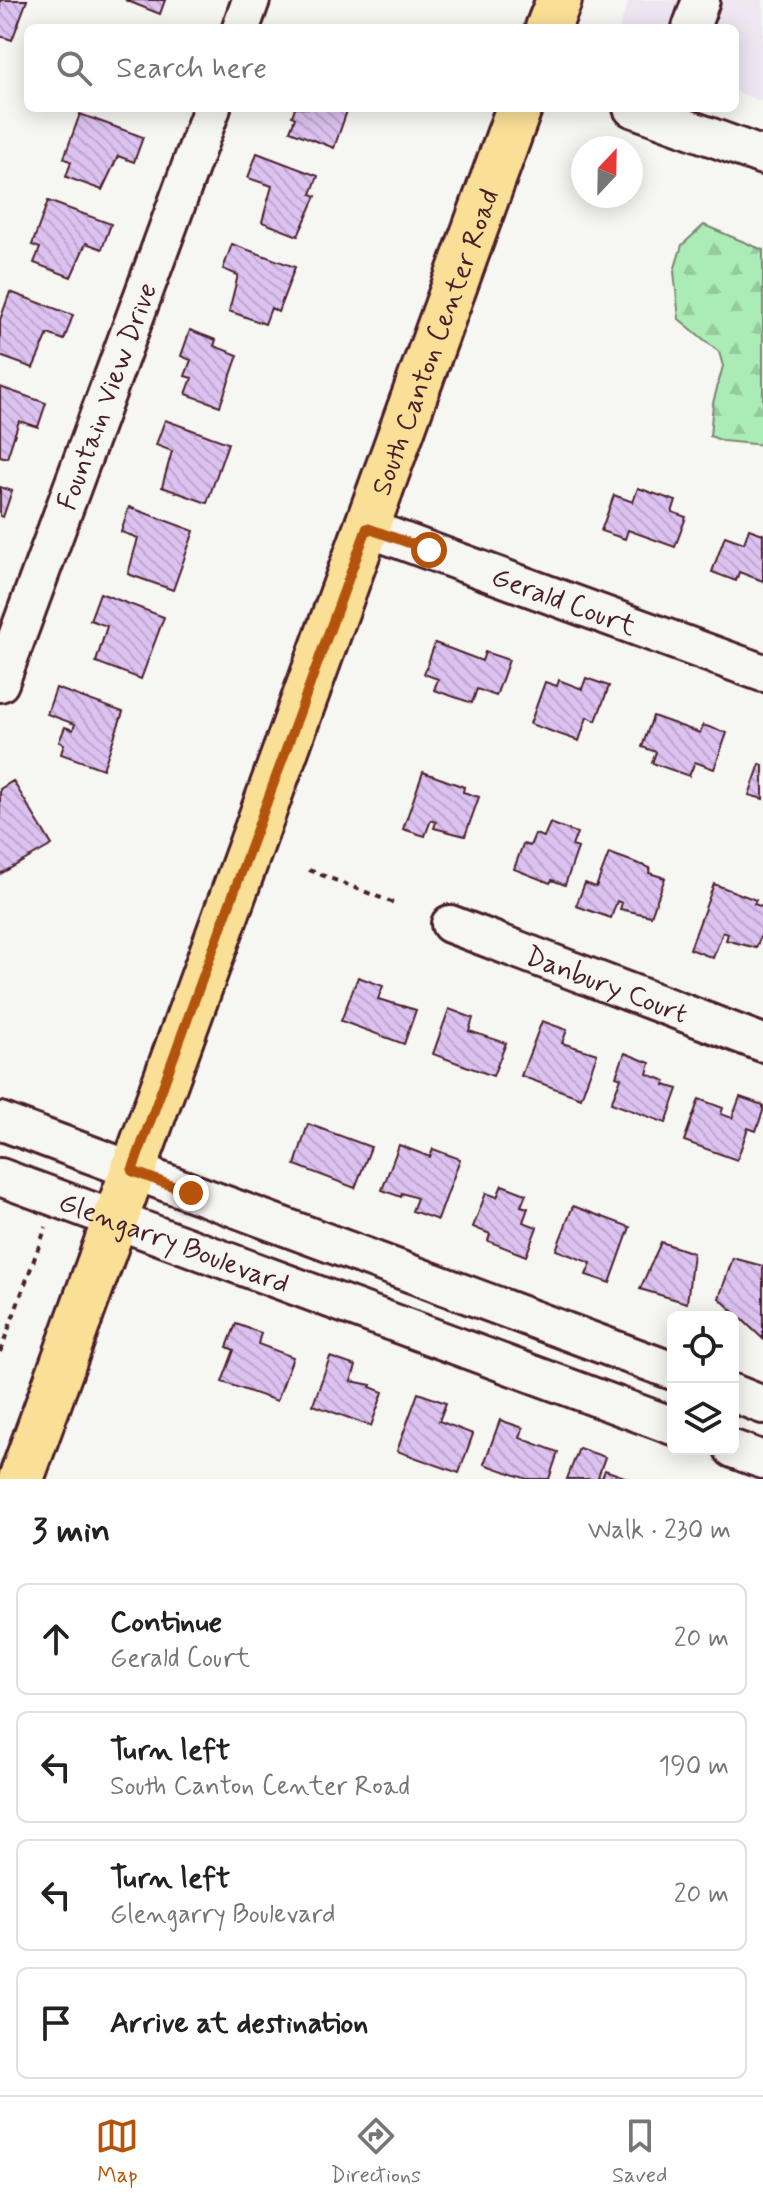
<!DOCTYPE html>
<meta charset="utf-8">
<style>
body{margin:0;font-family:Mynerve,sans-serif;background:#f2f2f2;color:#222}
.controls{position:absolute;right:24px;bottom:24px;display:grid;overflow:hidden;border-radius:12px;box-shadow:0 4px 20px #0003}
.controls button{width:72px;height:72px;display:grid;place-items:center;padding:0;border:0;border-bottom:2px solid #e0e0e0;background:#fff;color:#222;font:40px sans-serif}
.compass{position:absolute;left:571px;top:136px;width:72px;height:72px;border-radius:50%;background:#fff;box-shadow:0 4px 20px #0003;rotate:22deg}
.stop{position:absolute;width:24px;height:24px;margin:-18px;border:6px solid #b45309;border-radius:50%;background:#fff}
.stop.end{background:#b45309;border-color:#fff;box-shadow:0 2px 8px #0008}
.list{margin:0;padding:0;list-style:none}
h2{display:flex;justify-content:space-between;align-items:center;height:104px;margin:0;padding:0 32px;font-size:34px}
h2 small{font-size:26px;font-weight:400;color:#767676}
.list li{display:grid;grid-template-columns:52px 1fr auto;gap:24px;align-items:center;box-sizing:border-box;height:112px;margin:0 16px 16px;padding:0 16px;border:2px solid #e0e0e0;border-radius:12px}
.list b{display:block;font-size:30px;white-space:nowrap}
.list p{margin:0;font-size:26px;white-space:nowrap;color:#767676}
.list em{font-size:26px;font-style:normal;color:#767676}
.icon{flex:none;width:44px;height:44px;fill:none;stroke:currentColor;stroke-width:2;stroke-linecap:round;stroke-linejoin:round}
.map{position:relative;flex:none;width:763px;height:1479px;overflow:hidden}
.search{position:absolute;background:#fff;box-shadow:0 4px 20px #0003;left:24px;right:24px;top:24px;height:88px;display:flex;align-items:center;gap:20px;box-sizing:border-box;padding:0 28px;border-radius:12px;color:#767676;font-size:30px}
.sheet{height:616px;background:#fff}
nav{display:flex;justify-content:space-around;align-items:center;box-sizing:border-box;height:112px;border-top:2px solid #e0e0e0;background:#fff;font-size:22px;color:#767676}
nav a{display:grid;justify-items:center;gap:4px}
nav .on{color:#b45309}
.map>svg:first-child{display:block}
</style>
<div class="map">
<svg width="763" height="1479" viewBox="0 0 763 1479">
<defs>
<pattern id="forest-firs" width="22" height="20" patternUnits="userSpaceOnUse" patternTransform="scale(2)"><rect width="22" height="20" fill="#abecb6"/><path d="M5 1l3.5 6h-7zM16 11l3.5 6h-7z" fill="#95ca9d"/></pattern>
<pattern id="building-back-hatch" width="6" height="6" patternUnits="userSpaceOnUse" patternTransform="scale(2)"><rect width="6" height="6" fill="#dcc2f0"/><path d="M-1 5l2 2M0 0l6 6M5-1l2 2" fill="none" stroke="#bea6ce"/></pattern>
</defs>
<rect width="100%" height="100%" fill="#f6f6f2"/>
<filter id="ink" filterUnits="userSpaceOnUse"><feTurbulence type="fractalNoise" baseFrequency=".0125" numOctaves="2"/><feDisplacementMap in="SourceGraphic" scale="16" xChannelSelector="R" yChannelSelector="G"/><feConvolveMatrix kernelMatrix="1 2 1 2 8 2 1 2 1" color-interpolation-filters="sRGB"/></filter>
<g filter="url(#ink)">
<!-- built -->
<path fill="#eee6f1" d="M629,0h134v102l-28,-11v-63h-116z"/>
<!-- forest -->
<path fill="url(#forest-firs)" stroke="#7a8670" stroke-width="2" d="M704,225l59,25v195l-40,-4 -13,-5 3,-33 10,-37 -4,-14 -40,-33 -5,-48 8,-26z"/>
<!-- building -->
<path fill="url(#building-back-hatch)" stroke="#4a1f2b" stroke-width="2" d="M0,0h27l-15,40 -12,-4z
M125,0h40l-5,14z
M295,108h53l-14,40 -44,-17 5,-13 -3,-2z
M80,114l63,23 -9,25 -16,-6 -16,34 -36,-13 5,-15 -7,-4z
M257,153l61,23 -7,18 5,2 -18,40 -36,-14 10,-36 -24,-8z
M48,201l63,23 -9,25 -16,-6 -15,34 -37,-14 6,-15 -8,-3z
M232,244l63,23 -17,45 -7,-4 -6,16 -36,-13 9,-36 -15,-6z
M10,292l63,23 -9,25 -16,-6 -15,34 -33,-12v-36z
M190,330l26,10 -2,6 24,9 -18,51 -34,-12 6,-16 -7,-2 6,-16 -10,-4z
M0,387l46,16 -8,24 -19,-6 -12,37 -7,-2z
M165,420l63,23 -21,60 -45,-16 10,-36 -16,-6z
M0,487l12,4 -9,26 -3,-1z
M638,488l38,13 -4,11 14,5 -11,30 -47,-17 -3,9 -24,-8 13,-36 19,7z
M129,507l65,24 -21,59 -45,-16 10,-36 -17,-6z
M749,529l14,5v47l-24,-9 -3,9 -24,-9 13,-36 19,7z
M100,593l64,24 -23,62 -45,-17 11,-36 -17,-6z
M435,643l47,18 3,-9 24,8 -13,36 -19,-7 -5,14 -38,-13 4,-11 -14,-5z
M586,678l23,8 -13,35 -9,-4 -8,24 -49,-17 15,-42 12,4 2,-6 23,9z
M56,688l67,24 -20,57 -42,-15 3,-10 -5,-2 6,-15 8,3 2,-6 -28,-10z
M653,716l47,17 3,-8 24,8 -13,36 -19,-7 -6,14 -37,-13 4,-11 -14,-5z
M760,764l3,1v34l-14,-4z
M423,772l41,15 -1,5 16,5 -14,39 -31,-8 2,-6 -5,-2 -6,16 -22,-7z
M13,781l39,64 -52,29v-85z
M550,823l27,10 -5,13 6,2 -13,37 -13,-5 -2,3 -36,-14 9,-25 7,2 5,-12 9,3z
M609,853l41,15 -1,5 16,5 -14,38 -31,-7 2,-6 -5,-2 -6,17 -35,-12 9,-23 11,4z
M714,884l42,16 -2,4 9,3v23l-7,18 -30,-8 2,-6 -5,-2 -10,26 -23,-9z
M358,977l25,9 -5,13 38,11 -12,34 -63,-23z
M449,1009l24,9 -4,13 37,12 -13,33 -60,-22z
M542,1021l25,9 -5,13 35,11 -16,44 -60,-22z
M625,1053l25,10 -3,11 19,7 -2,4 14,4 -12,34 -55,-20 10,-25 -5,-2z
M740,1097l23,8v6l-7,20 -8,-3 -11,32 -53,-19 15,-42 24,9 -2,6 11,4z
M308,1124l63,23 -16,41 -60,-23z
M399,1145l31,12 3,-8 27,10 -22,61 -26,-9 5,-13 -15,-5 -1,4 -19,-7z
M502,1185l24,9 -5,12 7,2 -5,14 14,5 -11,29 -38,-15 2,-7 -17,-7 13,-34 11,4z
M573,1206l57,21 -20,56 -24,-8 5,-12 -35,-13z
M661,1242l32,11 -6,50 -47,-14z
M733,1258l30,8v73l-44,-41z
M236,1324l25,9 -3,11 35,13 -16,44 -55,-19 12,-32 -7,-3z
M330,1357l26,9 -5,15 20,4 -1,2 13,5 -12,34 -58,-21z
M418,1393l28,10 -7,18 34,13 -14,39 -62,-22z
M500,1420l23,8 -3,10 38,14 -9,27h-22l-43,-15z
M579,1448l26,9 -7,20 4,1 3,-8 25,9h-63z"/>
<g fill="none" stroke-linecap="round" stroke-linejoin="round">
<!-- minor casing -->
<g stroke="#4a1f2b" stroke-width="42">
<g id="minor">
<path d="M241,28l10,-28"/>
<path d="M691,28l10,-28"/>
<path d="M632,108l131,48"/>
<path id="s1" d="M367,528l396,145"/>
<path id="s2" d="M0,683l212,-575"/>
<path id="s3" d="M450,924l313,119"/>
<path d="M0,1121l673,250"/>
<path id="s4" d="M0,1177l673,249"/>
<path d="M733,1393l30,12"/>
<path d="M733,1449l30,11"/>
</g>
</g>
<!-- major casing -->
<g stroke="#4a1f2b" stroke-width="50">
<g id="major">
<path d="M548,28l11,-28"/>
<path id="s5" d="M21,1479l498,-1371"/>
</g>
</g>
<!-- path -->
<path stroke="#4a1f2b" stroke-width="4" stroke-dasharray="6 6" stroke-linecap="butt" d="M309,870l85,33
M0,1352l46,-125"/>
<!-- minor -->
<use href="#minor" stroke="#f6f6f2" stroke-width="36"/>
<!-- major -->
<use href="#major" stroke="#fadf96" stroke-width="44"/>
</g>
</g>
<g fill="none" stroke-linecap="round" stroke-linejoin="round" filter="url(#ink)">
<!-- route -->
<path stroke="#b45309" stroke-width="10" d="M191,1193l-59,-22 235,-643 62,22"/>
</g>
<g text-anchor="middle" stroke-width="6" stroke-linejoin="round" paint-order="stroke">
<!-- street labels -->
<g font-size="28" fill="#4a1f2b" stroke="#f6f6f2">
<text dy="10" stroke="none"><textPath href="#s5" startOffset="1210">South Canton Center Road</textPath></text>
<text dy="10" stroke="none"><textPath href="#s2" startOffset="306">Fountain View Drive</textPath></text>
<text dy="10" stroke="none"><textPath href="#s1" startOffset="210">Gerald Court</textPath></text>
<text dy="10" stroke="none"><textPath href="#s3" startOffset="168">Danbury Court</textPath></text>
<text dy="10" stroke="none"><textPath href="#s4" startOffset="186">Glengarry Boulevard</textPath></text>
</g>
</g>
</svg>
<div class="controls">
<button><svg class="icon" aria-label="locate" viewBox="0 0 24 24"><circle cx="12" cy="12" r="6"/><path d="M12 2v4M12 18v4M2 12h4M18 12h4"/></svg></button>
<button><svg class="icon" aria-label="layers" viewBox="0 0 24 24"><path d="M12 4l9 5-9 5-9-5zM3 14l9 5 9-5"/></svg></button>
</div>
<svg class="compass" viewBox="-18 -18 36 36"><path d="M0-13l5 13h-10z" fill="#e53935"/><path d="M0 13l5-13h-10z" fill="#767676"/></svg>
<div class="stop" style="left:429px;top:550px"></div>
<div class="stop end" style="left:191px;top:1193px"></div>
<div class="search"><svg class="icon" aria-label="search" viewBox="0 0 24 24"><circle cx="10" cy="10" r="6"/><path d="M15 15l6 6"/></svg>Search here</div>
</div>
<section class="sheet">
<h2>3 min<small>Walk · 230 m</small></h2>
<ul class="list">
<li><svg class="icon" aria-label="ahead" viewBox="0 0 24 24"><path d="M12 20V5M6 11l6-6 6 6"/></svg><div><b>Continue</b><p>Gerald Court</p></div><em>20 m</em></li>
<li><svg class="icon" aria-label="left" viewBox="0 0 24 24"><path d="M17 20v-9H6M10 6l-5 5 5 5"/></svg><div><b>Turn left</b><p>South Canton Center Road</p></div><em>190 m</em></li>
<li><svg class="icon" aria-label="left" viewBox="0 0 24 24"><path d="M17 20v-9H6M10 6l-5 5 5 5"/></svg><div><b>Turn left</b><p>Glengarry Boulevard</p></div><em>20 m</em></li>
<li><svg class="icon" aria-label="arrive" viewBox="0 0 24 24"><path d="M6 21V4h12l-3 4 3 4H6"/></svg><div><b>Arrive at destination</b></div></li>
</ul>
</section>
<nav>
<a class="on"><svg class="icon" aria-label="map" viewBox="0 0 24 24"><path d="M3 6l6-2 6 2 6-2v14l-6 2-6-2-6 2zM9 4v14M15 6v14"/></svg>Map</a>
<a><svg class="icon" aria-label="directions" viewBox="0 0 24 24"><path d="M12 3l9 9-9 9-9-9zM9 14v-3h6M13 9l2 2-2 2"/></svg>Directions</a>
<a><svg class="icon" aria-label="saved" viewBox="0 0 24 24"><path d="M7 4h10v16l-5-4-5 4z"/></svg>Saved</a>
</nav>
